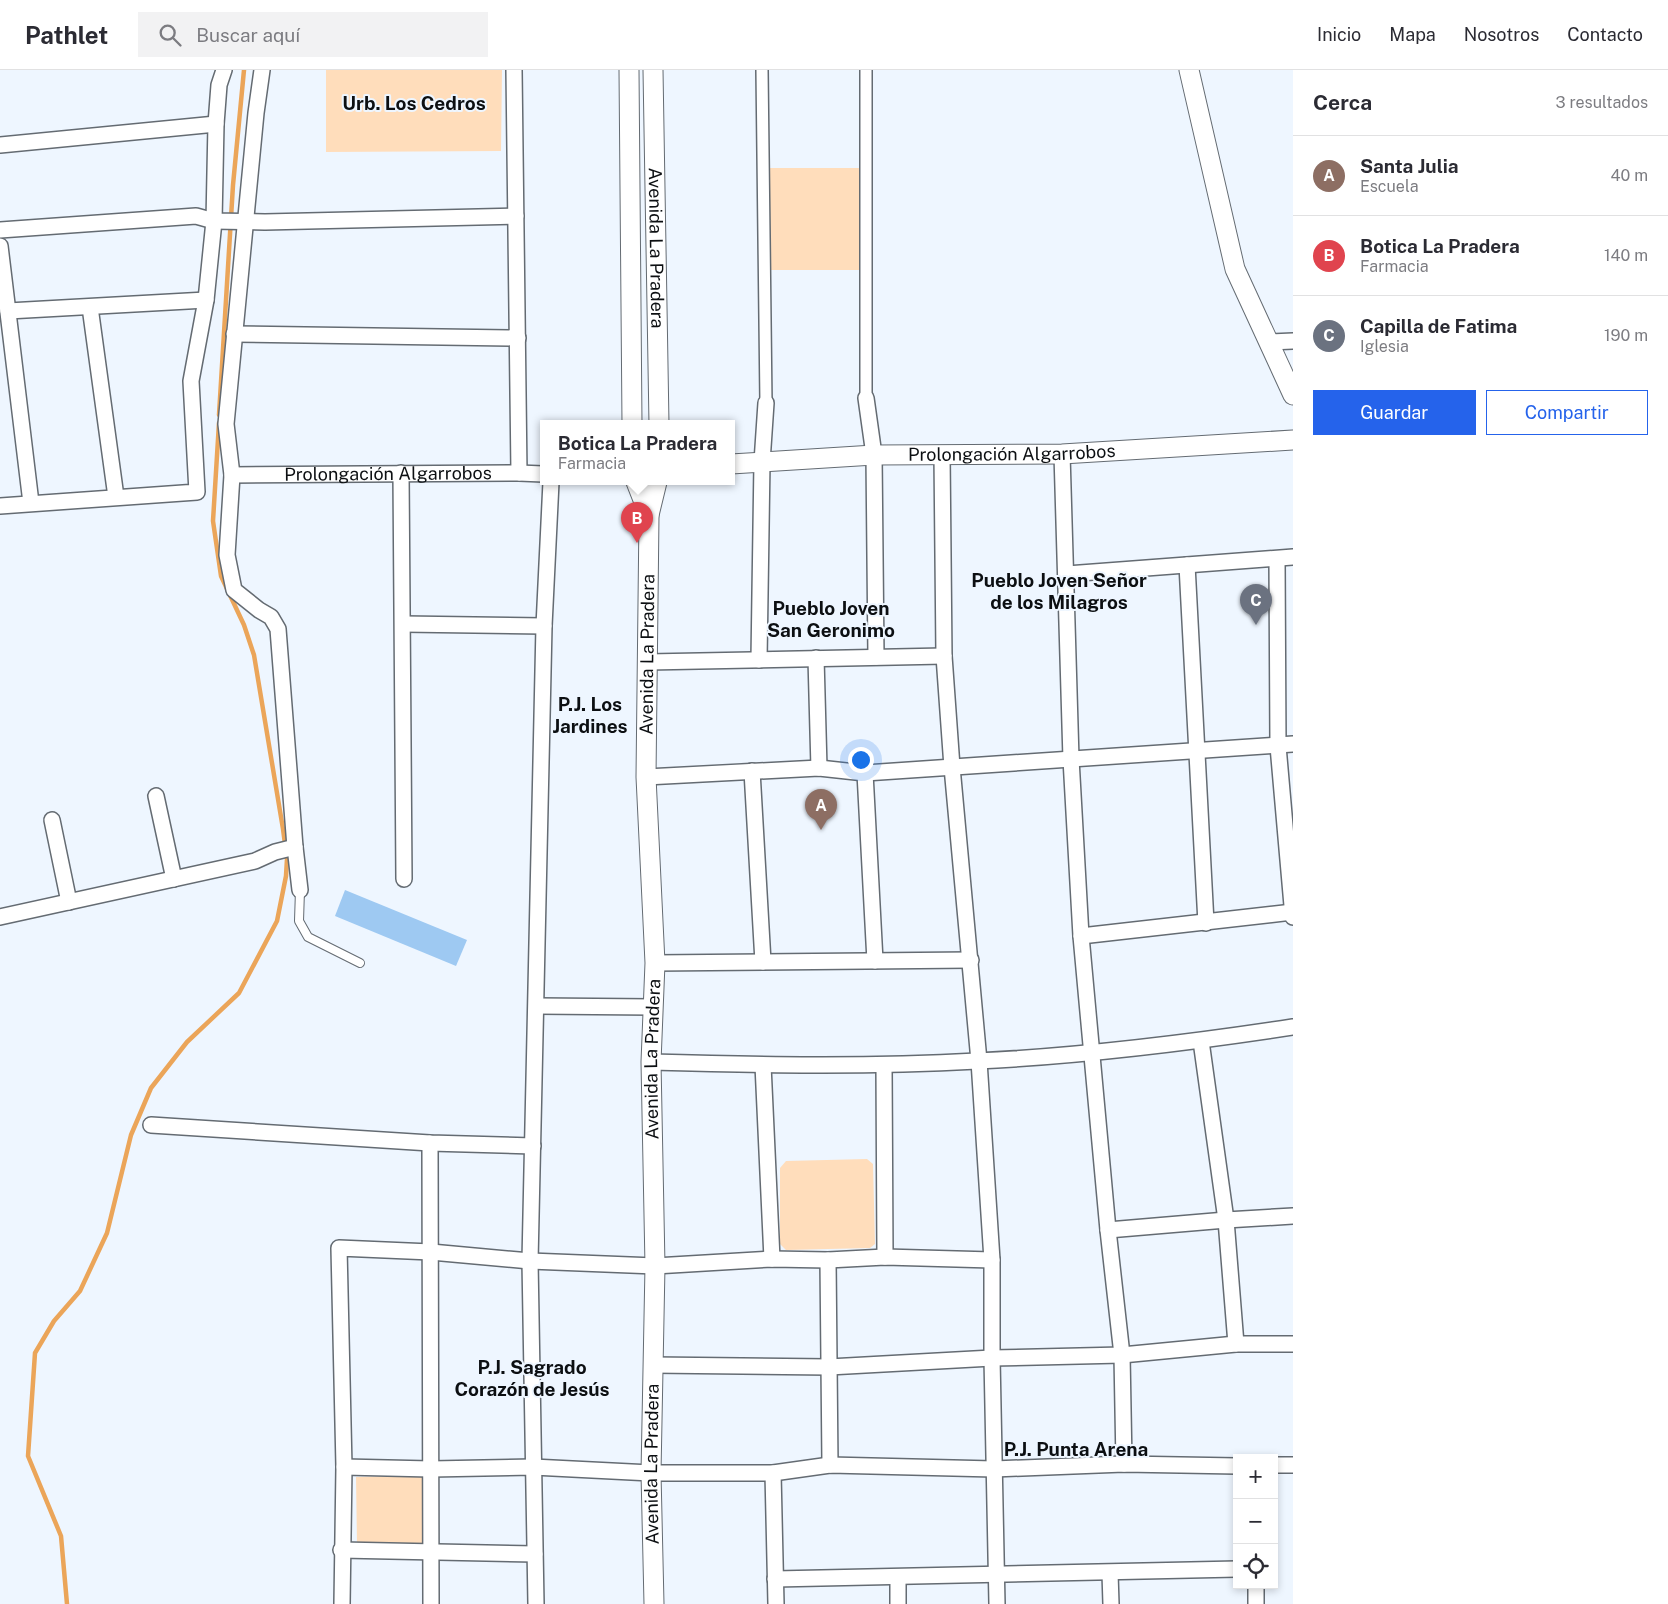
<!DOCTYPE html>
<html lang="es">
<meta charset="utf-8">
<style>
body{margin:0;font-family:"Public Sans",sans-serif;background:#f2f2f3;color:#2b2b33}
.controls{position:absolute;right:15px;bottom:15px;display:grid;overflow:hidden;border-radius:0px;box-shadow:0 2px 8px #0003}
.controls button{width:45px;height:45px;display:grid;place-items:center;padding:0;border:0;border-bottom:1px solid #e1e1e2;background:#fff;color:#2b2b33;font:25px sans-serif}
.you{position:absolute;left:860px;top:689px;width:18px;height:18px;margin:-12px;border:4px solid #fff;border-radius:50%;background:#1a73e8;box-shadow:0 0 0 8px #1a73e833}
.badge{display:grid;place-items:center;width:32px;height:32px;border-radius:50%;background:#2563eb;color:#fff;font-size:16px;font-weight:700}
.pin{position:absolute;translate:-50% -41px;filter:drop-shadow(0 1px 2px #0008)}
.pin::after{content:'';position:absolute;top:26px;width:18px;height:15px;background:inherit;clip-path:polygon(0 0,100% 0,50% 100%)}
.popup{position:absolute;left:540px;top:350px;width:195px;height:65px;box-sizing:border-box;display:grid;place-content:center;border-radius:0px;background:#fff;filter:drop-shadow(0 1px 4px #0005);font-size:16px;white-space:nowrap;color:#7c7c81}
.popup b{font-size:19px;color:#2b2b33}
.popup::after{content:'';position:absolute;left:50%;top:100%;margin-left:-10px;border:10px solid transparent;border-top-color:#fff}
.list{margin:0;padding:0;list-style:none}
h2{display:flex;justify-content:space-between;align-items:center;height:65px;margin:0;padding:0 20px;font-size:21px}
h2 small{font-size:16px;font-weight:400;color:#7c7c81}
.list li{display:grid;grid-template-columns:32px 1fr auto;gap:15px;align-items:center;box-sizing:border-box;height:80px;padding:0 20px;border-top:1px solid #e1e1e2}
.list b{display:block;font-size:19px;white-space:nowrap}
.list p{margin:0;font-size:16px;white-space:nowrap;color:#7c7c81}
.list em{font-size:16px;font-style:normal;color:#7c7c81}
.actions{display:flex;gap:10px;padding:15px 20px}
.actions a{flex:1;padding:11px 0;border:1px solid #2563eb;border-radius:0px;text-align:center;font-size:18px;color:#2563eb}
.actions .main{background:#2563eb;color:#fff}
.icon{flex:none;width:28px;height:28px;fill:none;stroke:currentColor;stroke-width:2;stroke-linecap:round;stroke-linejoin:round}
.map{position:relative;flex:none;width:1293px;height:1534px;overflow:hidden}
header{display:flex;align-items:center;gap:30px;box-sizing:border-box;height:70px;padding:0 25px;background:#fff;border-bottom:1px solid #e1e1e2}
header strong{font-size:24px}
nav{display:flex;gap:28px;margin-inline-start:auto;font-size:18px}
.search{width:350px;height:45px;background:#f2f2f3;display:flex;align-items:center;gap:12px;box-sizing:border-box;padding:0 18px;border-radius:0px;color:#7c7c81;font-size:19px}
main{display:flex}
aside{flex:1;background:#fff}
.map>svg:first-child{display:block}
</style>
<header>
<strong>Pathlet</strong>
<div class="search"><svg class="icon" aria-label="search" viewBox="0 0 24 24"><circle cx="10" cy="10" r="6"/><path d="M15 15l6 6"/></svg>Buscar aquí</div>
<nav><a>Inicio</a><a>Mapa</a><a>Nosotros</a><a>Contacto</a></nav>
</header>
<main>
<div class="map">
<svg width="1293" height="1534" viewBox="0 0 1293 1534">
<rect width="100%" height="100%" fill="#eef6ff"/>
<!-- green -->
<path fill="#fdb" d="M326,0h176l-1,81 -175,1z
M770,98h91v102h-91z
M867,1089l6,5 2,80 -5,4 -84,2 -6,-6v-76l6,-7z
M427,1405v69h-70l-1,-67z"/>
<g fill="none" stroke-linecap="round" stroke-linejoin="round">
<!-- stream -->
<path stroke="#eba559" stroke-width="4.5" d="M219,345l14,-230 11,-115
M67,1534l-6,-68 -33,-80 7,-103 19,-32 26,-30 27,-58 24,-98 20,-47 36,-46 52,-49 38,-72 9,-45 1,-17 -4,-30 -29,-174 -10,-30 -23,-49 -8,-55 6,-98"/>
</g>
<!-- building -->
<path fill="#9ec9f2" d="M345,820l122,50 -11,26 -121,-50z"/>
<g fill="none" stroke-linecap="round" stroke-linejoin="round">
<!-- service casing -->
<g stroke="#646b72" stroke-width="10">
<path id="service" d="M300,820l-1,31 9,16 52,26"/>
</g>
<!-- pedestrian casing -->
<g stroke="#646b72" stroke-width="14">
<path id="pedestrian" d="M762,0l4,333
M866,328v-328"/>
</g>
<!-- minor casing -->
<g stroke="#646b72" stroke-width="18">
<g id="minor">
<path d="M262,0l-6,43 -30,311 6,51 -5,80 7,35 25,20 12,7 7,12 17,218 5,43"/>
<path d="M514,0l5,403"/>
<path d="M0,75l216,-21"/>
<path d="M0,160l196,-14 18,5 51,1 251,-6"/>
<path d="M0,176l31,257"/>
<path d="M90,237l26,190"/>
<path d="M8,241l198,-11"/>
<path d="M234,264l284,4"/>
<path d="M1269,272l24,-1"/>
<path d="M866,328l8,57 2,202"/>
<path d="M942,384l2,202 8,111 27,294 13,199v98l5,246"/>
<path d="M1062,384l9,305 10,177 27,294 14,125 2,109"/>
<path d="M401,403l3,406"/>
<path id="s1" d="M232,405l287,-2 24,1"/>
<path d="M0,436l197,-14 -6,-111 15,-81 8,-79 2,-97 3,-39 5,-15"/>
<path d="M1277,489l1,187 15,171"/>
<path d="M1187,495l19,358"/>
<path d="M1067,504l226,-17"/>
<path d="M403,554l141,2"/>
<path d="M816,588l3,110"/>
<path d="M759,590l3,-198 4,-59"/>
<path d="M648,592l296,-6"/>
<path d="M752,701l11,191"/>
<path d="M865,703l10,188"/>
<path d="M646,707l173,-9 46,5 428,-29"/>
<path d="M156,726l18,83"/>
<path d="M52,750l17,82"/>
<path d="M0,847l255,-56 20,-9 20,-5"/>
<path d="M1081,866l212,-24"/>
<path d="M655,893l316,-3"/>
<path d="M537,936l116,1"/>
<path d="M1201,971l25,179 10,124"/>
<path d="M651,992c109,3 217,5 326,-1 106,-5 211,-18 316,-34"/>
<path d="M763,995l9,194"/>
<path d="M884,995l1,192"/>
<path d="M151,1055l279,18 103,3"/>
<path d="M430,1073l1,461"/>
<path d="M1108,1160l118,-10 67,-4"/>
<path d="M828,1190l2,205"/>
<path d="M652,1295l177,2 163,-9 130,-3 114,-11h57"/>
<path d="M1274,1395h19"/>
<path d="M344,1397l87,2 102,-2 118,6h122l57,-8 164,4 130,-5 113,2"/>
<path d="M773,1403l3,131"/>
<path d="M341,1480l194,4"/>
<path d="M1110,1503l1,31"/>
<path d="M775,1509l462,-10"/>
<path d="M1256,1515v19"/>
<path d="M342,1534l2,-137 -5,-219 92,4 99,9 125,5 117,-7 56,1 57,-3 107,3"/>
<path d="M536,1534l-6,-343 14,-635 7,-144"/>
<path d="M898,1534v-27"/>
</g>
</g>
<!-- tertiary casing -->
<g stroke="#646b72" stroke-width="21">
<g id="tertiary">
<path d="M629,0l3,354"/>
<path id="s2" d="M653,0l6,354"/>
<path d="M1189,0l46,199 58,126"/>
<path id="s3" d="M731,394l143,-9 188,-1 231,-14"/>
<path d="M636,412l13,33"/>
<path id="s4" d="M654,1534l-3,-131 4,-207 -4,-204 4,-99 -9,-186 3,-262 8,-33"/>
</g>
</g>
<!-- service -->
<use href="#service" stroke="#fff" stroke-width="8"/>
<!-- pedestrian -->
<use href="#pedestrian" stroke="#fff" stroke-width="11"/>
<!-- minor -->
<use href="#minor" stroke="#fff" stroke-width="15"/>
<!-- tertiary -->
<use href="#tertiary" stroke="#fff" stroke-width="19"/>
</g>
<g text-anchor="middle" stroke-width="4" stroke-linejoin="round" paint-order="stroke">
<!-- street labels -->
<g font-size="18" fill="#0c0f12" stroke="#eef6ff">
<text dy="6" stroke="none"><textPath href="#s2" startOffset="178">Avenida La Pradera</textPath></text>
<text dy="6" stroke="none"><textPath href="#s3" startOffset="281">Prolongación Algarrobos</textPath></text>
<text dy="6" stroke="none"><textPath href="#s1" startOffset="156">Prolongación Algarrobos</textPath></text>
<text dy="6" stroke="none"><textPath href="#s4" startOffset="950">Avenida La Pradera</textPath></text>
<text dy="6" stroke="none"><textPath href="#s4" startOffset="545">Avenida La Pradera</textPath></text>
<text dy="6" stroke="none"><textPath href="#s4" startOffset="140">Avenida La Pradera</textPath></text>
</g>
<!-- neighbourhood labels -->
<g font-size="19" font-weight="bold" fill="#0c0f12" stroke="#eef6ff">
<text x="414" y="40">Urb. Los Cedros</text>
<text x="1059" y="517">Pueblo Joven Señor<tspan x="1059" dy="22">de los Milagros</tspan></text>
<text x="831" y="545">Pueblo Joven<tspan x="831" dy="22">San Geronimo</tspan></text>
<text x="590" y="641">P.J. Los<tspan x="590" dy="22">Jardines</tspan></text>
<text x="532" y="1304">P.J. Sagrado<tspan x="532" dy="22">Corazón de Jesús</tspan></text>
<text x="1076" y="1386">P.J. Punta Arena</text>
</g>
</g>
</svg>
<div class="controls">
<button>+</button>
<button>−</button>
<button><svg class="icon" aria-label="locate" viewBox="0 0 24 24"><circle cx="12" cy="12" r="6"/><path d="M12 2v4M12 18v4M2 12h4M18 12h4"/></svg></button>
</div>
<div class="you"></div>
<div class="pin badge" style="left:821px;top:760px;background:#8d6e63">A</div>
<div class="pin badge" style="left:637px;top:473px;background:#e0444e">B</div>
<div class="popup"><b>Botica La Pradera</b>Farmacia</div>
<div class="pin badge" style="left:1256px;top:555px;background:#6b7280">C</div>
</div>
<aside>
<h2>Cerca<small>3 resultados</small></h2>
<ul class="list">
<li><span class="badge" style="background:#8d6e63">A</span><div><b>Santa Julia</b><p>Escuela</p></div><em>40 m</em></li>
<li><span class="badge" style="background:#e0444e">B</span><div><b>Botica La Pradera</b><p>Farmacia</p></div><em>140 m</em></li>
<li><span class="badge" style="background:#6b7280">C</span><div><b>Capilla de Fatima</b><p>Iglesia</p></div><em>190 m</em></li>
</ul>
<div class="actions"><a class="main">Guardar</a><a>Compartir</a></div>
</aside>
</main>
